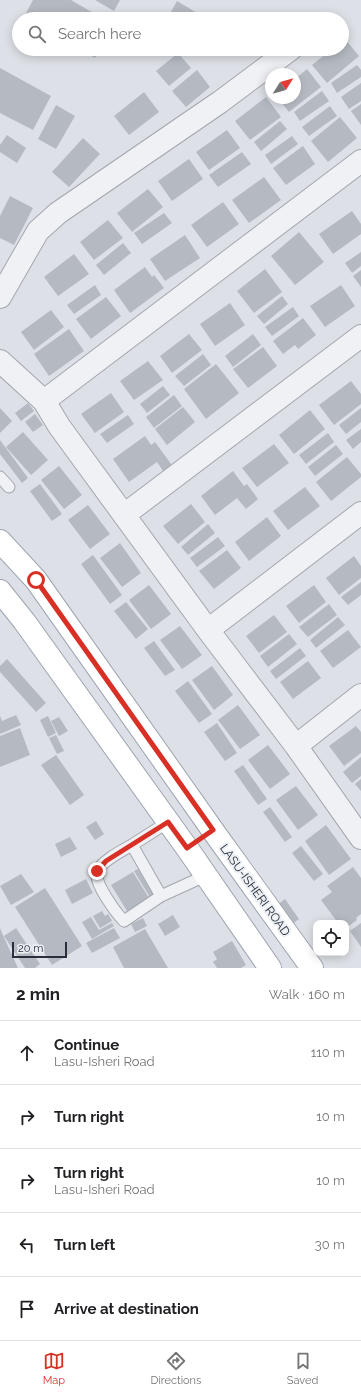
<!DOCTYPE html>
<meta charset="utf-8">
<style>
body{margin:0;font-family:Raleway,sans-serif;background:#f6f6f6;color:#202124}
.controls{position:absolute;right:12px;bottom:12px;display:grid;overflow:hidden;border-radius:8px;box-shadow:0 2px 10px #0003}
.controls button{width:36px;height:36px;display:grid;place-items:center;padding:0;border:0;border-bottom:1px solid #e0e0e0;background:#fff;color:#202124;font:20px sans-serif}
.compass{position:absolute;left:265px;top:68px;width:36px;height:36px;border-radius:50%;background:#fff;box-shadow:0 2px 10px #0003;rotate:53deg}
.scale{position:absolute;left:12px;bottom:10px;width:55px;box-sizing:border-box;padding-left:4px;border:2px solid #282f3b;border-top:0;font-size:11px;line-height:14px;white-space:nowrap;color:#282f3b;-webkit-text-stroke:3px #eceff4;paint-order:stroke}
.stop{position:absolute;width:12px;height:12px;margin:-9px;border:3px solid #d93025;border-radius:50%;background:#fff}
.stop.end{background:#d93025;border-color:#fff;box-shadow:0 1px 4px #0008}
.list{margin:0;padding:0;list-style:none}
h2{display:flex;justify-content:space-between;align-items:center;height:52px;margin:0;padding:0 16px;font-size:17px}
h2 small{font-size:13px;font-weight:400;color:#757577}
.list li{display:grid;grid-template-columns:26px 1fr auto;gap:12px;align-items:center;box-sizing:border-box;height:64px;padding:0 16px;border-top:1px solid #e0e0e0}
.list b{display:block;font-size:15px;white-space:nowrap}
.list p{margin:0;font-size:13px;white-space:nowrap;color:#757577}
.list em{font-size:13px;font-style:normal;color:#757577}
.icon{flex:none;width:22px;height:22px;fill:none;stroke:currentColor;stroke-width:2;stroke-linecap:round;stroke-linejoin:round}
.map{position:relative;flex:none;width:361px;height:968px;overflow:hidden}
.search{position:absolute;background:#fff;box-shadow:0 2px 10px #0003;left:12px;right:12px;top:12px;height:44px;display:flex;align-items:center;gap:10px;box-sizing:border-box;padding:0 14px;border-radius:22px;color:#757577;font-size:15px}
.sheet{height:372px;background:#fff}
nav{display:flex;justify-content:space-around;align-items:center;box-sizing:border-box;height:56px;border-top:1px solid #e0e0e0;background:#fff;font-size:11px;color:#757577}
nav a{display:grid;justify-items:center;gap:2px}
nav .on{color:#d93025}
.map>svg:first-child{display:block}
</style>
<div class="map">
<svg width="361" height="968" viewBox="0 0 361 968">
<rect width="100%" height="100%" fill="#dde0e6"/>
<!-- building -->
<path fill="#b5bac2" d="M33,0h38l33,19h-77l-3,-2z
M95,0h25l-6,11z
M177,1l30,18h-40z
M345,39l14,17 -32,27 -15,-18 20,-16h10v-8z
M80,49h20l-5,9z
M197,49h15l-4,7z
M178,53l13,15 -22,18 -13,-15z
M357,65l4,5v7l-24,16 -6,-10z
M0,68l51,28 -18,34 -33,-17z
M307,69l14,18 -32,25 -11,-14h17v-19z
M197,70l13,17 -24,20 -14,-16z
M361,83v18l-12,8 -8,-12z
M322,91l7,10 -29,20 -6,-9z
M144,92l15,20 -30,23 -15,-19z
M266,97l15,20 -31,23 -15,-19z
M361,104v21l-10,-14z
M56,105l19,11 -19,33 -18,-10z
M330,106l7,10 -28,20 -7,-9z
M340,117l17,21 -29,24 -17,-21z
M280,121l7,8 -26,22 -7,-9z
M227,130l13,18 -31,22 -13,-18z
M7,135l19,13 -9,15 -17,-11v-7z
M292,136l6,8 -27,20 -6,-9z
M83,138l17,16 -31,33 -17,-15z
M303,146l12,18 -29,21 -13,-17z
M242,152l9,12 -33,23 -9,-12z
M189,159l14,20 -31,22 -14,-20z
M264,177l17,23 -32,23 -17,-23z
M148,189l15,18 -31,25 -15,-19z
M10,196l23,12 -19,37 -14,-7v-22z
M223,202l16,22 -32,23 -16,-22z
M352,211l9,13v10l-28,20 -14,-20z
M164,213l8,10 -30,21 -8,-11z
M108,220l15,18 -29,22 -14,-18z
M299,232l25,30 -29,23 -24,-29z
M185,235l15,23 -35,23 -15,-22z
M123,243l8,10 -27,22 -8,-10z
M361,252v14l-9,7 -7,-10z
M74,254l15,20 -31,22 -14,-19z
M145,267l7,10 2,-2 10,13 -34,25 -16,-23z
M265,269l17,23 -28,21 -17,-22z
M361,270v17l-8,-11z
M95,285l6,10 -27,19 -7,-9z
M341,285l14,21 -30,21 -15,-21z
M282,296l6,8 -24,20 -7,-8z
M106,297l15,19 -30,23 -15,-20z
M230,303l15,22 -30,21 -15,-22z
M293,307l6,9 -27,20 -7,-9z
M51,310l13,17 -30,23 -13,-18z
M303,318l13,17 -18,14 -3,-4 -12,9 -10,-13z
M69,329l15,22 -35,25 -15,-22z
M189,334l13,16 -30,23 -12,-17z
M253,334l8,11 -28,22 -8,-11z
M263,347l14,19 -29,22 -15,-19z
M203,354l8,11 -27,21 -9,-10z
M148,361l15,19 -29,20 -14,-19z
M216,364l23,29 -33,26 -22,-30z
M351,381l10,13v10l-27,21 -15,-20z
M163,386l7,9 -23,18 -7,-9z
M111,393l13,19 -29,21 -14,-19z
M174,395l8,11 -28,22 -8,-11z
M28,403l6,8 -13,10 -6,-8z
M183,407l12,15 -28,23 -12,-16z
M0,408l12,13 -12,12z
M361,408v14l-15,12 -7,-9z
M310,410l15,19 -31,25 -15,-19z
M35,414l8,11 -10,7 -8,-10z
M128,415l6,9 -27,19 -7,-9z
M361,429v13l-8,7 -7,-9z
M23,432l25,28 -17,15 -25,-28z
M328,433l6,9 -28,22 -7,-9z
M145,436l6,9 4,-3 19,26 -9,6 -8,-12 -28,20 -16,-23z
M0,440l28,38 -6,5 -22,-29z
M274,444l15,19 -32,24 -15,-19z
M336,445l7,9 -28,22 -7,-9z
M347,457l14,17v3l-30,24 -15,-19z
M59,466l23,29 -18,14 -23,-29z
M233,471l11,15 3,-2 11,15 -12,10 -9,-11 -22,17 -14,-19z
M40,484l22,30 -10,7 -22,-30z
M305,487l15,19 -32,24 -15,-19z
M191,504l14,18 -27,22 -15,-18z
M88,505l22,29 -20,15 -22,-29z
M267,517l14,19 -32,25 -14,-19z
M208,524l7,9 -27,22 -7,-8z
M218,537l7,9 -28,21 -7,-9z
M120,543l21,30 -19,14 -22,-29z
M227,550l14,18 -27,21 -15,-18z
M93,555l29,40 -12,9 -29,-40z
M354,556l7,10v12l-22,17 -13,-17z
M361,582v13l-13,10 -7,-8z
M149,585l22,29 -20,15 -22,-29z
M314,585l12,17 -27,21 -13,-17z
M126,602l22,27 -12,10 -22,-28z
M329,604l8,11 -29,22 -9,-10z
M274,615l13,17 -28,21 -13,-17z
M338,617l7,8 -29,23 -6,-8z
M180,626l22,29 -20,14 -22,-29z
M348,630l13,17 -28,21 -13,-17z
M289,634l8,10 -29,23 -8,-11z
M154,641l21,29 -10,6 -21,-28z
M300,648l6,8 -30,23 -6,-8z
M7,659l39,44 -10,9 -36,-40v-6z
M308,661l13,17 -28,21 -13,-17z
M212,666l21,29 -19,15 -22,-30z
M188,681l24,33 -13,9 -24,-32z
M238,705l22,30 -20,14 -22,-29z
M16,715l5,10 -21,9v-18l2,5z
M48,716l8,17 -8,4 -8,-17z
M59,717l9,14 -9,5 -8,-15z
M217,723l20,30 -12,8 -21,-29z
M356,726l5,6v21l-17,13 -15,-20z
M20,728l10,27 -30,12v-31z
M56,735l8,16 -7,3 -8,-16z
M268,745l22,29 -20,15 -22,-29z
M56,755l28,40 -14,10 -29,-40z
M361,757v19l-9,7 -9,-11z
M243,765l24,34 -9,6 -24,-34z
M361,779v12l-6,-7z
M296,786l22,29 -20,15 -22,-30z
M270,807l22,30 -7,5 -22,-30z
M96,821l8,13 -9,6 -9,-13z
M326,825l25,34 -22,16 -24,-34z
M70,837l7,12 -16,8 -6,-13z
M301,846l22,28 -9,7 -22,-28z
M353,867l8,11v36l-5,4 1,2 -11,8v-5h-8l-17,-23 11,-8 -5,-6z
M138,869l17,28 -4,2 -17,-28z
M133,872l16,26 -22,13 -16,-26z
M21,874l13,18 -23,13 -11,-19z
M86,879l7,14 -21,11 -7,-14z
M45,888l37,58 -30,19 -37,-58z
M285,899l14,20 -8,6 -15,-19z
M102,911l3,5 3,-2 4,7 -12,7 -7,-12z
M173,915l7,12 -15,9 -7,-12z
M91,917l8,13 13,-7 2,3 -22,13 -10,-17z
M143,918l4,8 -12,6 -4,-8z
M361,923v24l-11,-16z
M0,928l2,5 16,35h-18z
M16,928l24,36 -5,4h-10l-21,-32z
M114,928l6,10 -28,15 -6,-10z
M145,929l23,39h-44l-11,-21z
M232,941l14,24 -5,3h-24l-4,-6 4,-3 -4,-7z"/>
<g fill="none" stroke-linecap="round" stroke-linejoin="round">
<!-- lane casing -->
<g stroke="#a3a7af" stroke-width="13">
<path id="lane" d="M0,477l9,10
M168,822l-36,23 29,51 46,-21
M132,845c-9,5 -32,17 -35,27 -3,11 19,41 27,49l37,-25"/>
</g>
<!-- street casing -->
<g stroke="#a3a7af" stroke-width="24">
<path id="street" d="M0,297l38,-66 20,-18 162,-111 71,-53
M0,361l44,40 15,25 149,204 88,116 65,92
M44,401l317,-240
M124,515l237,-179
M208,630l153,-117
M296,746l65,-51"/>
</g>
<!-- primary casing -->
<g stroke="#9da5b1" stroke-width="24">
<path id="primary" d="M0,541l36,39 180,255 96,133
M0,591l24,30 163,227 83,120"/>
</g>
<!-- lane -->
<use href="#lane" stroke="#f0f1f5" stroke-width="11"/>
<!-- street -->
<use href="#street" stroke="#f0f1f5" stroke-width="22"/>
<!-- primary -->
<use href="#primary" stroke="#fff" stroke-width="22"/>
</g>
<g fill="none" stroke-linecap="round" stroke-linejoin="round">
<!-- route -->
<path stroke="#d93025" stroke-width="5" d="M36,580l177,250 -26,18 -19,-26 -62,39 -9,10"/>
</g>
<g text-anchor="middle" stroke-width="4" stroke-linejoin="round" paint-order="stroke">
<!-- street labels -->
<g font-size="12" fill="#282f3b" stroke="#eceff4">
<text transform="translate(255 890) rotate(54)" y="4">LASU-ISHERI ROAD</text>
</g>
</g>
</svg>
<div class="controls">
<button><svg class="icon" aria-label="locate" viewBox="0 0 24 24"><circle cx="12" cy="12" r="6"/><path d="M12 2v4M12 18v4M2 12h4M18 12h4"/></svg></button>
</div>
<svg class="compass" viewBox="-18 -18 36 36"><path d="M0-13l5 13h-10z" fill="#e53935"/><path d="M0 13l5-13h-10z" fill="#757577"/></svg>
<div class="scale">20 m</div>
<div class="stop" style="left:36px;top:580px"></div>
<div class="stop end" style="left:97px;top:871px"></div>
<div class="search"><svg class="icon" aria-label="search" viewBox="0 0 24 24"><circle cx="10" cy="10" r="6"/><path d="M15 15l6 6"/></svg>Search here</div>
</div>
<section class="sheet">
<h2>2 min<small>Walk · 160 m</small></h2>
<ul class="list">
<li><svg class="icon" aria-label="ahead" viewBox="0 0 24 24"><path d="M12 20V5M6 11l6-6 6 6"/></svg><div><b>Continue</b><p>Lasu-Isheri Road</p></div><em>110 m</em></li>
<li><svg class="icon" aria-label="right" viewBox="0 0 24 24"><path d="M7 20v-9h11M14 6l5 5-5 5"/></svg><div><b>Turn right</b></div><em>10 m</em></li>
<li><svg class="icon" aria-label="right" viewBox="0 0 24 24"><path d="M7 20v-9h11M14 6l5 5-5 5"/></svg><div><b>Turn right</b><p>Lasu-Isheri Road</p></div><em>10 m</em></li>
<li><svg class="icon" aria-label="left" viewBox="0 0 24 24"><path d="M17 20v-9H6M10 6l-5 5 5 5"/></svg><div><b>Turn left</b></div><em>30 m</em></li>
<li><svg class="icon" aria-label="arrive" viewBox="0 0 24 24"><path d="M6 21V4h12l-3 4 3 4H6"/></svg><div><b>Arrive at destination</b></div></li>
</ul>
</section>
<nav>
<a class="on"><svg class="icon" aria-label="map" viewBox="0 0 24 24"><path d="M3 6l6-2 6 2 6-2v14l-6 2-6-2-6 2zM9 4v14M15 6v14"/></svg>Map</a>
<a><svg class="icon" aria-label="directions" viewBox="0 0 24 24"><path d="M12 3l9 9-9 9-9-9zM9 14v-3h6M13 9l2 2-2 2"/></svg>Directions</a>
<a><svg class="icon" aria-label="saved" viewBox="0 0 24 24"><path d="M7 4h10v16l-5-4-5 4z"/></svg>Saved</a>
</nav>
